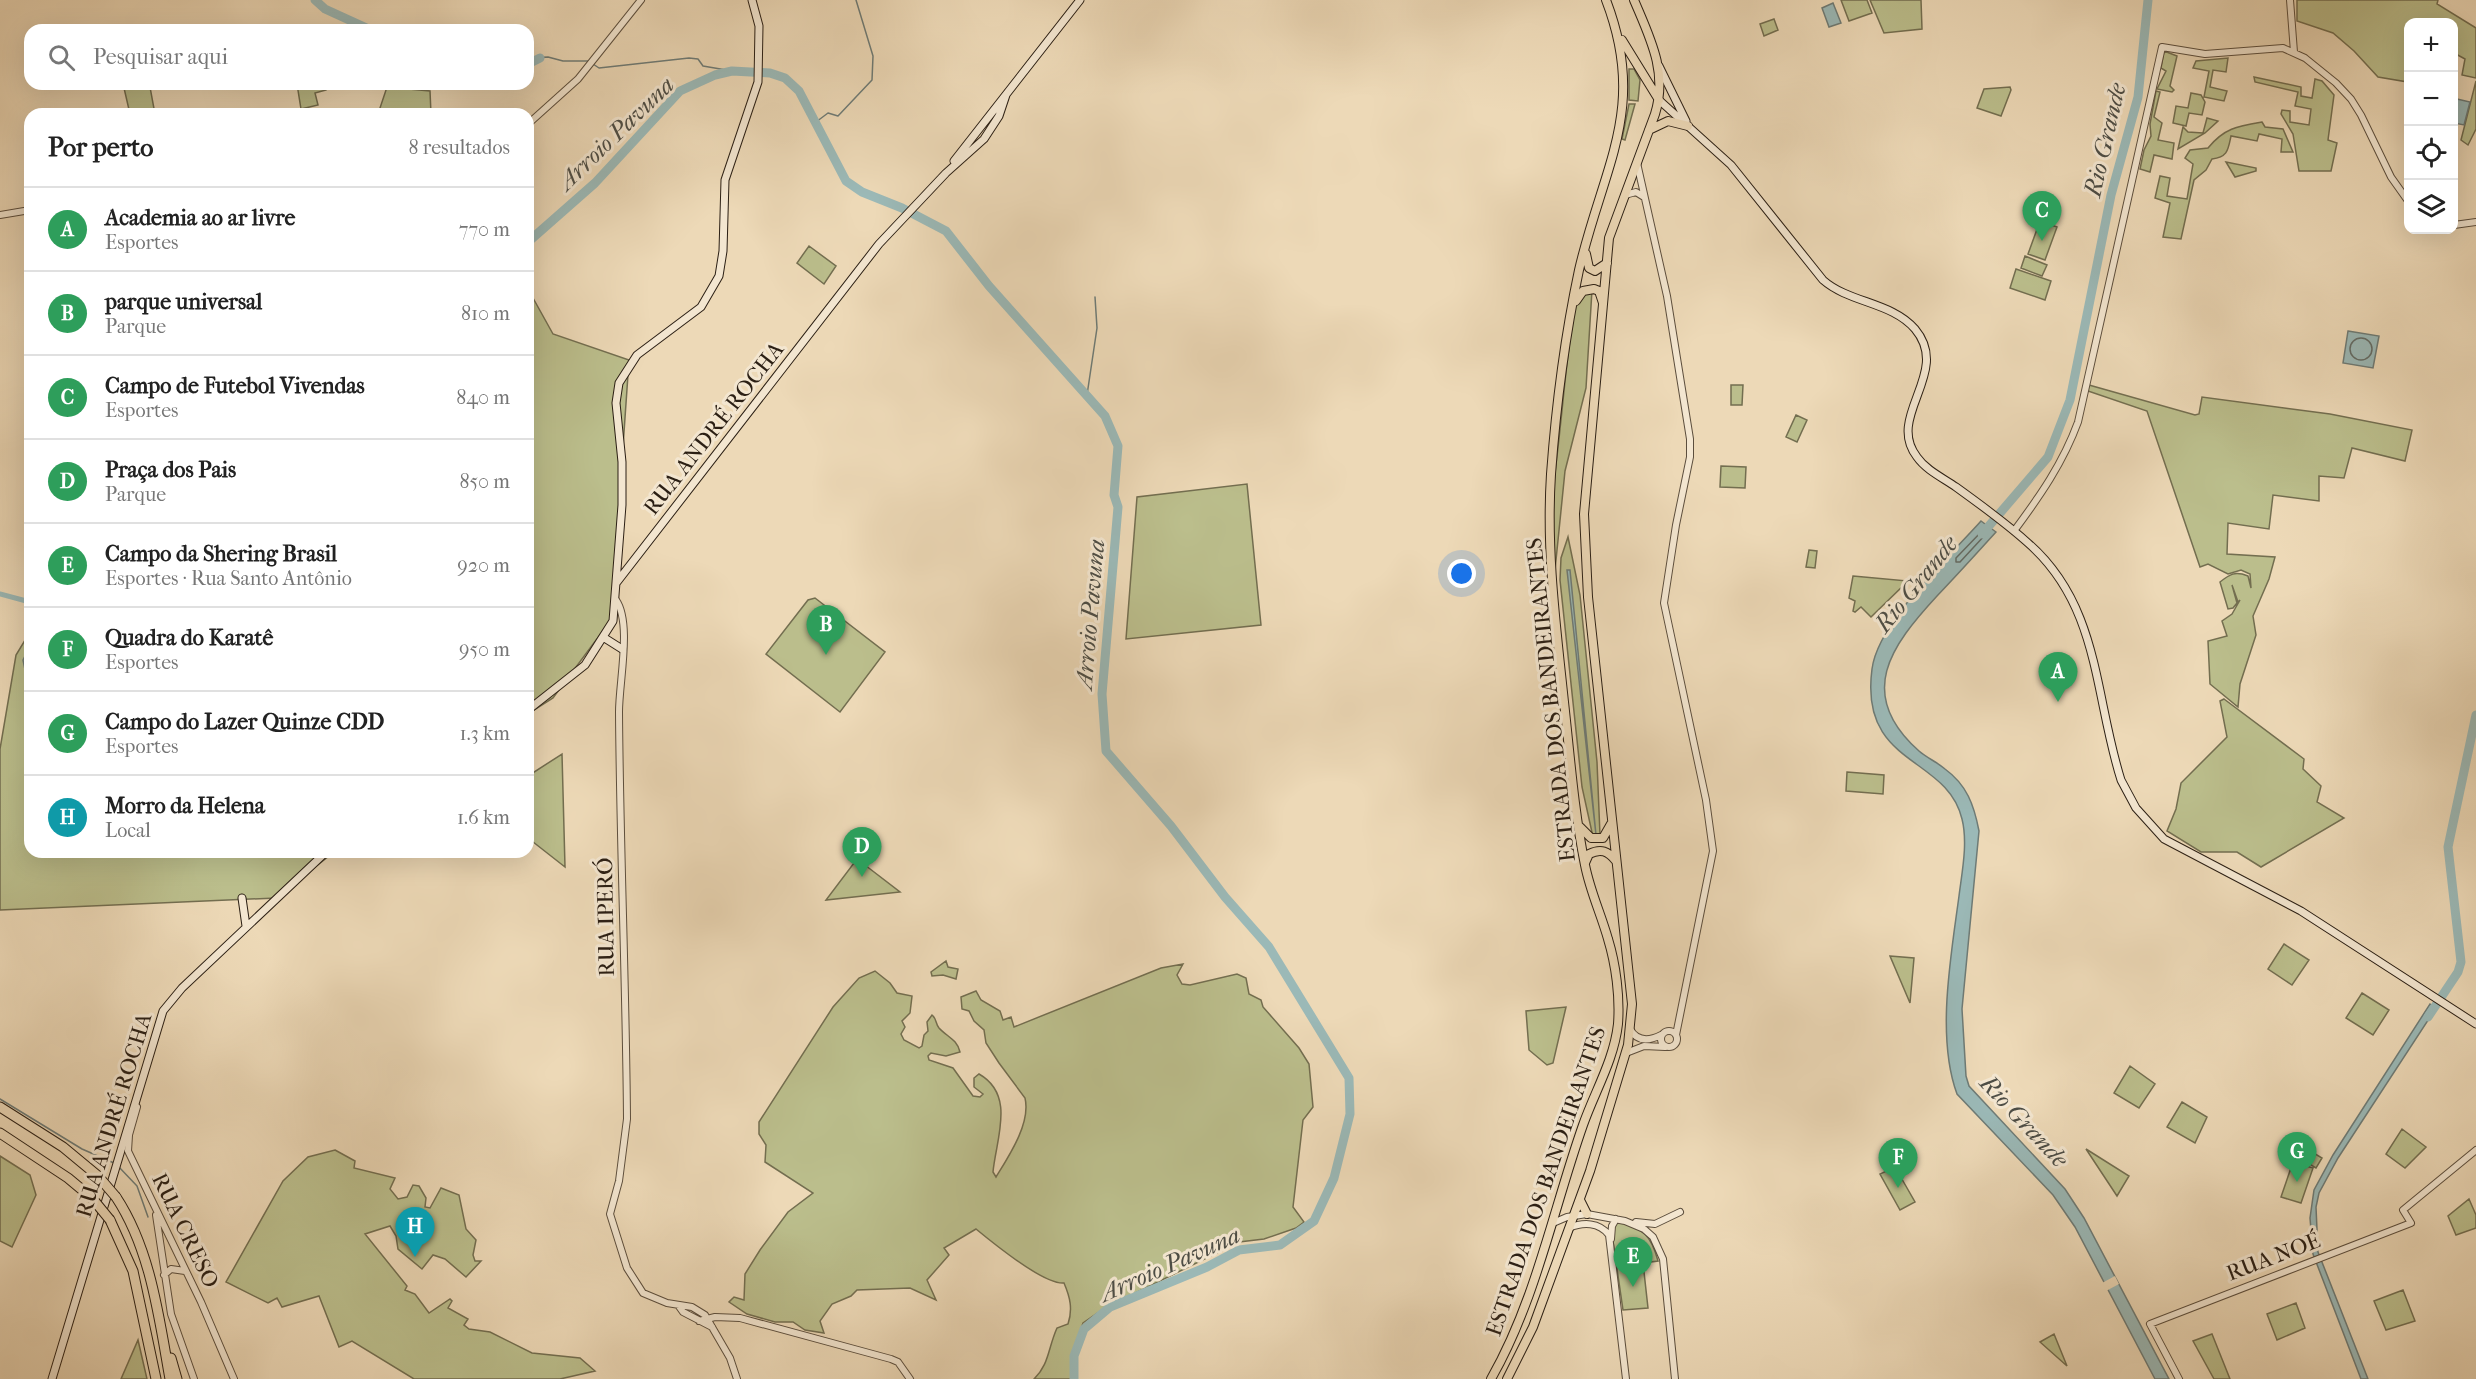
<!DOCTYPE html>
<html lang="pt">
<meta charset="utf-8">
<style>
body{margin:0;font-family:"IM FELL French Canon",serif;background:#f2f2f2;color:#222}
.controls{position:absolute;right:18px;top:18px;display:grid;overflow:hidden;border-radius:12px;box-shadow:0 6px 24px #0002}
.controls button{width:54px;height:54px;display:grid;place-items:center;padding:0;border:0;border-bottom:2px solid #e0e0e0;background:#fff;color:#222;font:30px sans-serif}
.you{position:absolute;left:1462px;top:574px;width:21px;height:21px;margin:-15px;border:4px solid #fff;border-radius:50%;background:#1a73e8;box-shadow:0 0 0 9px #1a73e833}
.badge{display:grid;place-items:center;width:39px;height:39px;border-radius:50%;background:#1a73e8;color:#fff;font-size:20px;font-weight:700}
.pin{position:absolute;translate:-50% -50px;filter:drop-shadow(0 2px 3px #0008)}
.pin::after{content:'';position:absolute;top:32px;width:21px;height:18px;background:inherit;clip-path:polygon(0 0,100% 0,50% 100%)}
.list{margin:0;padding:0;list-style:none}
h2{display:flex;justify-content:space-between;align-items:center;height:78px;margin:0;padding:0 24px;font-size:26px}
h2 small{font-size:20px;font-weight:400;color:#767676}
.list li{display:grid;grid-template-columns:39px 1fr auto;gap:18px;align-items:center;box-sizing:border-box;height:84px;padding:0 24px;border-top:2px solid #e0e0e0}
.list b{display:block;font-size:22px;white-space:nowrap}
.list p{margin:0;font-size:20px;white-space:nowrap;color:#767676}
.list em{font-size:20px;font-style:normal;color:#767676}
.icon{flex:none;width:33px;height:33px;fill:none;stroke:currentColor;stroke-width:2;stroke-linecap:round;stroke-linejoin:round}
.map{position:relative;flex:none;width:2476px;height:1379px;overflow:hidden}
.search{position:absolute;background:#fff;box-shadow:0 6px 24px #0002;left:24px;top:24px;width:510px;height:66px;display:flex;align-items:center;gap:15px;box-sizing:border-box;padding:0 21px;border-radius:18px;color:#767676;font-size:22px}
.panel{position:absolute;background:#fff;box-shadow:0 6px 24px #0002;left:24px;top:108px;width:510px;height:750px;border-radius:18px}
.map>svg:first-child{display:block}
</style>
<div class="map">
<svg width="2476" height="1379" viewBox="0 0 2476 1379">
<rect width="100%" height="100%" fill="#edd9b7"/>
<filter id="stains"><feTurbulence type="fractalNoise" baseFrequency=".00333" numOctaves="4"/><feColorMatrix values="0 0 0 0 .2 0 0 0 0 .09 0 0 0 0 .02 0 0 0 .5 -.17"/></filter>
<radialGradient id="worn" r=".72"><stop offset=".6" stop-color="#630" stop-opacity="0"/><stop offset="1" stop-color="#630" stop-opacity=".3"/></radialGradient>
<!-- green -->
<path fill="#bbbe8c" stroke="#736e50" stroke-width="1.5" d="M1841,0h26l5,13 -23,8z
M1870,0h51l1,29 -38,4z
M2297,0h141l-1,4 39,24v50l-14,-3 3,-16 -11,-6v-31h-46v60l-30,-5 -24,-26 -21,-18 -36,-12z
M1774,19l4,11 -14,6 -4,-12z
M2164,51l13,5 -7,30 4,4 -2,2 -15,-3 9,-18 -5,-3z
M2228,58l-2,14 -13,-2 -3,17 17,4 -3,10 -20,-4 5,-26 -16,-3 3,-7z
M1629,69h5l6,11 -2,21 -9,-1z
M2254,77l47,10v9l11,2 3,-19 7,2 12,14 -6,45 9,3 -6,28h-32l-6,-37 -12,-20 1,-4 8,1v11l19,3 2,-16 -16,-3 3,-14 -43,-10z
M2476,81v48l-8,16 -7,-5z
M140,84l10,3 5,27h-25l-6,-26z
M297,84h28l1,6 -11,3 3,12 -17,4z
M387,87l43,4 1,23h-53z
M2010,87l1,3 -10,26 -24,-8 7,-19z
M2156,91l4,1 -6,25 8,6 -4,17 16,3 -2,16 -18,-4 -4,17 -10,-3 4,-19 7,-14 -1,-12z
M2191,93l10,2 4,7 -3,13 -13,-2 -3,13 -13,-3 3,-17 12,2z
M1629,104h6l-10,36 -3,-1z
M2207,118l11,3 -13,12 -27,16 5,-22 5,5 15,1z
M2262,122l3,5 18,2 10,23h-12l1,-13 -23,-5 -2,7 -26,-5c-3,14 -3,21 -19,23l-6,11 -12,10 -13,59 -18,-2 7,-34 -15,-5 5,-22 10,2 -3,18 20,3 6,-35 -8,-6 5,-8 18,-2c16,-20 30,-22 54,-26z
M2226,162l30,6v3l-21,6z
M2040,221l17,6 -12,33 -17,-6z
M809,246l27,20 -12,18 -27,-21z
M2025,256l22,9 -5,11 -21,-8z
M2016,269l35,12 -6,19 -35,-12z
M528,289l25,45 76,26 -18,260 -58,78 -25,16z
M1592,290l-6,98 -21,83 -10,99c-10,-42 1,-98 5,-141 5,-44 8,-89 17,-132z
M1731,385h12l-1,20h-11z
M2089,385l106,30 4,-1 3,-17 128,17 82,16 -7,31 -53,-13 -8,30 -25,-2v25l-46,-6 -4,34 -41,-6 -1,31 48,3 -6,22 -16,37 3,19 -16,49 -2,23 -28,-23 -2,-43 19,-5 -5,-15 10,-7 8,-14 -2,2 -6,-17 5,18 -4,5 -5,1 -8,-27c10,-8 15,-11 28,-6l3,12 -1,-14 -9,-4 -13,4 -20,-10 -8,3 -53,-156 -59,-20z
M1796,415l11,5 -10,22 -11,-5z
M1721,466l25,1 -1,21 -25,-1z
M1247,484l14,141 -135,14 11,-142z
M1568,537l12,58 17,167 3,73 -7,2 -11,-50 -22,-207 1,-22z
M1809,550l8,1 -2,17 -9,-1z
M1853,576l55,5 -37,36 -10,-10 -6,5 -2,-1 2,-10 -6,-3z
M815,598l70,54 -45,60 -74,-58 42,-54z
M30,632v220h304l-58,46 -276,12v-161l16,-94z
M2224,699l80,60 -1,10 18,17 -4,16 27,16 -83,49 -24,-15h-36l-34,-21 9,-22 5,-26 46,-46 -7,-36z
M562,754l3,113 -37,-29v-62z
M1847,772l37,3 -1,19 -37,-3z
M857,859l4,3 39,30 -74,8z
M2284,944l25,16 -17,25 -24,-16z
M1890,956l24,2 -4,45z
M946,961l2,6 10,2 -2,10 -13,-4 -11,1 -1,-4z
M1183,964l-6,11 5,9 8,1 47,-11 9,4 3,16 12,6 2,7 36,41 10,16 4,43 -10,13 -10,87 11,15 -8,6 -32,11 -25,3 -134,66 -22,15 -12,35v21h-37c15,-14 14,-31 23,-51l11,-4c5,-15 2,-27 -4,-41 -20,2 -71,-40 -88,-54l-32,19 5,7 -22,25 9,20 -26,-12 -53,2 -6,6 -19,8 -12,17 4,12 -19,-3 -12,-8h-18l-28,-8 -18,-12 5,-5 10,3 1,-26 15,-24 28,-38 25,-19 -48,-31 1,-17 -7,-11v-12l74,-115 26,-29 16,-7 15,12 7,10 15,3 -2,17 -8,8 3,6 -4,7 3,6 15,8 3,-2 2,-11 4,-4 -1,-9 5,-7c5,4 3,8 7,13 8,9 18,11 21,24l-14,4 -15,-3 -3,3 1,4 24,8 20,28 7,1 3,-3 -9,-7v-9l5,-4c37,21 17,65 14,98l3,5c13,-21 35,-54 29,-79l-26,-35 -13,-20 -2,-13 -10,-9 -5,-10 -7,-2 -1,-12 15,-6 5,9 19,11 3,9 8,-3 3,10 147,-59z
M2362,993l27,17 -16,25 -27,-17z
M1566,1007l-13,56 -6,2 -18,-15 -3,-39z
M2130,1066l25,18 -16,24 -25,-15z
M2182,1102l25,15 -12,26 -28,-16z
M2402,1129l24,18 -21,21 -19,-14z
M2302,1146l20,12 -6,10 -20,-12z
M2086,1149l43,27 -12,20z
M335,1150l20,11 -1,7 41,10 -5,11 8,10 9,-2 6,-12 6,1 7,12 -1,9 5,1 11,-20 18,7 7,34 10,11 -3,15 2,6h6l-15,16 -21,-18 -12,-4 -11,14 -24,-20 -2,-13 -6,-10 -25,8 42,52 -2,4 10,4 14,19 21,-14 2,2 -4,7 20,11 -4,6 5,4 21,3 42,21 48,5 15,13 -35,8h-146l-62,-38 -13,6 -20,-51 -37,11 -5,-9 -9,5 -42,-21 57,-101 25,-24z
M0,1156l30,19 6,20 -24,52 -12,-6z
M2293,1162l20,6 -12,35 -20,-6z
M1895,1167l20,35 -15,8 -20,-36z
M2469,1199l7,16v13l-20,7 -8,-19z
M1617,1221c27,8 34,14 41,40l-15,2 5,45 -25,2 -10,-69v-10z
M2403,1290l12,31 -29,9 -12,-29z
M2296,1303l9,25 -28,12 -10,-26z
M2054,1334l13,32 -27,-24z
M2212,1334l18,45h-16l-21,-38z
M138,1340l9,39h-26z"/>
<!-- water -->
<path fill="#9bb9b7" stroke="#6e7b76" stroke-width="1.5" d="M1833,3l8,20 -12,4 -7,-19z
M2457,99l13,3 -6,23 -10,-2z
M2348,331l31,5 -6,32 -30,-5z
M1981,521l15,11c-19,21 -39,43 -59,64 -46,50 -82,98 -18,155 8,7 18,11 26,18 22,16 29,36 34,62l-17,178 4,67 3,10 96,103 19,29 85,161h-14l-80,-152 -22,-32 -96,-101c-21,-57 -6,-138 2,-198 3,-24 9,-53 3,-77 -15,-64 -103,-52 -90,-150 6,-47 77,-112 109,-148z
M1567,570h3l26,265z
M2430,1004l6,4 -98,150 -19,35 -3,14 2,45 50,127h-7l-48,-125 -3,-36 4,-28 19,-35z"/>
<!-- pier -->
<path fill="#edd9b7" d="M2115,1276l4,8 -13,7 -4,-8z"/>
<g fill="none" stroke-linecap="round" stroke-linejoin="round">
<!-- shore -->
<path stroke="#636c66" stroke-width="1.5" d="M2350 349a11 11 0 1 1 22 0a11 11 0 1 1-22 0Z
M1983,530l2,5 -25,27h-4v-4z"/>
<!-- stream -->
<path stroke="#6e7b76" stroke-width="1.5" d="M528,58l20,-1 15,4h26
M593,64l6,4 90,-10 9,1 5,7 29,5
M816,122l12,-9 10,3 34,-36 1,-24 -17,-56
M1087,395l10,-67 -2,-31
M30,646l-7,14 7,33
M0,1099l82,50 32,14
M118,1166l19,20 11,31"/>
<!-- canal -->
<path stroke="#9bb9b7" stroke-width="5" d="M0,594l30,8"/>
<!-- river -->
<path stroke="#9bb9b7" stroke-width="9" d="M315,0l10,9 46,21
M528,64l12,-6
M528,242l67,-59 85,-92 35,-16 17,-4 38,2 15,5 14,13 47,90 16,11 40,16 44,23 43,55 116,130 13,30 -4,49 4,12 -16,187 4,57 65,75 54,71 44,50 80,131 1,36 -16,64 -20,43 -34,24 -41,5 -32,17 -97,40 -26,22 -10,27v23
M1982,534l66,-77 22,-57 41,-205 27,-98 10,-97
M2428,1017l30,-45 3,-10 -13,-115 28,-132"/>
<!-- tertiary casing -->
<g stroke="#5c4e3d" stroke-width="8">
<path id="tertiary" d="M2290,0l4,52
M528,124l50,-45 63,-79
M1637,163l30,133 23,143v18l-14,68 -12,78 42,197 7,51 -37,184
M1625,195l11,-3 8,5
M0,215l30,-5
M2454,225l22,-3
M2014,531c26,-35 49,-68 64,-109l84,-375 43,7 78,-6 22,10 31,25 15,16 10,16 30,62 17,24
M616,600c16,23 3,82 3,112 1,136 7,271 8,407l-8,62 -9,33 17,54 16,25 24,10 25,4 13,8 25,43 7,21
M1630,1029c7,13 19,12 31,6
M1661 1039a8 8 0 1 1 16 0a8 8 0 1 1-16 0Z
M1626,1053l18,-7 21,1
M137,1107l-8,28 -1,16 73,151 33,77
M156,1215l15,99 23,65
M1636,1222l19,2 25,-12
M1553,1223l14,-6 20,-3 38,7 19,8 9,8 10,22 12,120
M1569,1228c14,-6 30,-6 40,7l17,144
M1611,1239l1,-13 4,-7
M164,1275l7,-6 14,2
M678,1305l5,7 29,15
M699,1321l16,-4 25,1 151,41 7,3 12,17
M2179,1379l-29,-55 261,-101 -8,-13 73,-60"/>
</g>
<!-- secondary casing -->
<g stroke="#2b1f14" stroke-width="9">
<path id="secondary" d="M1659,66l27,55
M1659,100l72,65 92,115c26,23 69,22 92,49 37,44 -30,87 2,128 9,13 26,21 39,30 25,18 50,36 72,56 72,63 66,152 93,237l15,28 28,31 137,72 175,113
M954,161l126,-161
M617,582l262,-338 67,-71 38,-34 15,-23 7,-21
M603,637l19,12
M528,710l57,-45 28,-44 9,-116v-43l-6,-59 3,-20 18,-28 64,-48 18,-31 4,-25 2,-71 33,-98 1,-56 -7,-26
M242,898l4,28
M52,1379l111,-368 19,-23 144,-136"/>
</g>
<!-- primary casing -->
<g stroke="#2b1f14" stroke-width="10">
<path id="primary" d="M1622,40l37,60
M1649,130l19,-9 20,5
M1586,254l3,14 6,3 12,-8
M1576,301l7,-10 11,-2 5,2 4,12
M1580,827l11,11h12l8,-14
M1585,863l4,-9c12,-6 19,-3 27,7
M1580,1200l7,14
M1491,1379c45,-79 62,-169 92,-254 12,-34 31,-65 35,-101 2,-27 -2,-59 -10,-85 -7,-25 -18,-48 -23,-74 -11,-54 -15,-109 -21,-163 -8,-76 -18,-151 -13,-228 5,-68 14,-138 28,-204 24,-104 69,-161 27,-270
M1507,1379l26,-52 57,-156 38,-126 4,-41 -44,-407 -4,-83 25,-276 46,-124c13,-42 -5,-76 -21,-114"/>
</g>
<!-- motorway casing -->
<g stroke="#2b1f14" stroke-width="11">
<path id="motorway" d="M0,1107l63,40 35,29
M0,1133l68,45 24,20
M116,1197c35,53 43,121 54,182
M110,1220l23,51 23,108
M171,1358l6,21"/>
</g>
<!-- tertiary -->
<use href="#tertiary" stroke="#f3e6d0" stroke-width="6"/>
<!-- secondary -->
<use href="#secondary" stroke="#f3e6d0" stroke-width="7"/>
<!-- primary -->
<use href="#primary" stroke="#edd9b7" stroke-width="8"/>
<!-- motorway -->
<use href="#motorway" stroke="#edd9b7" stroke-width="9"/>
<!-- motorway-bridge casing -->
<g stroke="#2b1f14" stroke-width="11" stroke-linecap="butt">
<path id="motorway-bridge" d="M98,1176l18,21
M92,1198l18,22"/>
</g>
<!-- motorway-bridge -->
<use href="#motorway-bridge" stroke="#edd9b7" stroke-width="9"/>
</g>
<g text-anchor="middle" stroke-width="6" stroke-linejoin="round" paint-order="stroke">
<!-- street labels -->
<g font-size="22" fill="#2b1f14" stroke="#f3e6d0">
<text transform="translate(713 428) rotate(-52)" y="8">RUA ANDRÉ ROCHA</text>
<text transform="translate(1550 700) rotate(-96)" y="8">ESTRADA DOS BANDEIRANTES</text>
<text transform="translate(605 917) rotate(-91)" y="8">RUA IPERÓ</text>
<text transform="translate(113 1115) rotate(-73)" y="8">RUA ANDRÉ ROCHA</text>
<text transform="translate(1545 1181) rotate(-71)" y="8">ESTRADA DOS BANDEIRANTES</text>
<text transform="translate(186 1230) rotate(64)" y="8">RUA CRESO</text>
<text transform="translate(2273 1256) rotate(-21)" y="8">RUA NOÉ</text>
</g>
<!-- water labels -->
<g font-size="24" font-style="italic" fill="#4d4d45" stroke="#f3e6d0">
<text transform="translate(616 133) rotate(-44)" y="8">Arroio Pavuna</text>
<text transform="translate(2105 140) rotate(-77)" y="8">Rio Grande</text>
<text transform="translate(1916 584) rotate(-51)" y="8">Rio Grande</text>
<text transform="translate(1090 614) rotate(-85)" y="8">Arroio Pavuna</text>
<text transform="translate(2024 1121) rotate(47)" y="8">Rio Grande</text>
<text transform="translate(1170 1264) rotate(-24)" y="8">Arroio Pavuna</text>
</g>
</g>
<rect width="100%" height="100%" filter="url(#stains)"/>
<rect width="100%" height="100%" fill="url(#worn)"/>
</svg>
<div class="controls">
<button>+</button>
<button>−</button>
<button><svg class="icon" aria-label="locate" viewBox="0 0 24 24"><circle cx="12" cy="12" r="6"/><path d="M12 2v4M12 18v4M2 12h4M18 12h4"/></svg></button>
<button><svg class="icon" aria-label="layers" viewBox="0 0 24 24"><path d="M12 4l9 5-9 5-9-5zM3 14l9 5 9-5"/></svg></button>
</div>
<div class="you"></div>
<div class="pin badge" style="left:2058px;top:702px;background:#2e9e5b">A</div>
<div class="pin badge" style="left:826px;top:655px;background:#2e9e5b">B</div>
<div class="pin badge" style="left:2042px;top:241px;background:#2e9e5b">C</div>
<div class="pin badge" style="left:862px;top:877px;background:#2e9e5b">D</div>
<div class="pin badge" style="left:1633px;top:1287px;background:#2e9e5b">E</div>
<div class="pin badge" style="left:1898px;top:1188px;background:#2e9e5b">F</div>
<div class="pin badge" style="left:2297px;top:1182px;background:#2e9e5b">G</div>
<div class="pin badge" style="left:415px;top:1257px;background:#0f9aa8">H</div>
<div class="search"><svg class="icon" aria-label="search" viewBox="0 0 24 24"><circle cx="10" cy="10" r="6"/><path d="M15 15l6 6"/></svg>Pesquisar aqui</div>
<section class="panel">
<h2>Por perto<small>8 resultados</small></h2>
<ul class="list">
<li><span class="badge" style="background:#2e9e5b">A</span><div><b>Academia ao ar livre</b><p>Esportes</p></div><em>770 m</em></li>
<li><span class="badge" style="background:#2e9e5b">B</span><div><b>parque universal</b><p>Parque</p></div><em>810 m</em></li>
<li><span class="badge" style="background:#2e9e5b">C</span><div><b>Campo de Futebol Vivendas</b><p>Esportes</p></div><em>840 m</em></li>
<li><span class="badge" style="background:#2e9e5b">D</span><div><b>Praça dos Pais</b><p>Parque</p></div><em>850 m</em></li>
<li><span class="badge" style="background:#2e9e5b">E</span><div><b>Campo da Shering Brasil</b><p>Esportes · Rua Santo Antônio</p></div><em>920 m</em></li>
<li><span class="badge" style="background:#2e9e5b">F</span><div><b>Quadra do Karatê</b><p>Esportes</p></div><em>950 m</em></li>
<li><span class="badge" style="background:#2e9e5b">G</span><div><b>Campo do Lazer Quinze CDD</b><p>Esportes</p></div><em>1.3 km</em></li>
<li><span class="badge" style="background:#0f9aa8">H</span><div><b>Morro da Helena</b><p>Local</p></div><em>1.6 km</em></li>
</ul>
</section>
</div>
